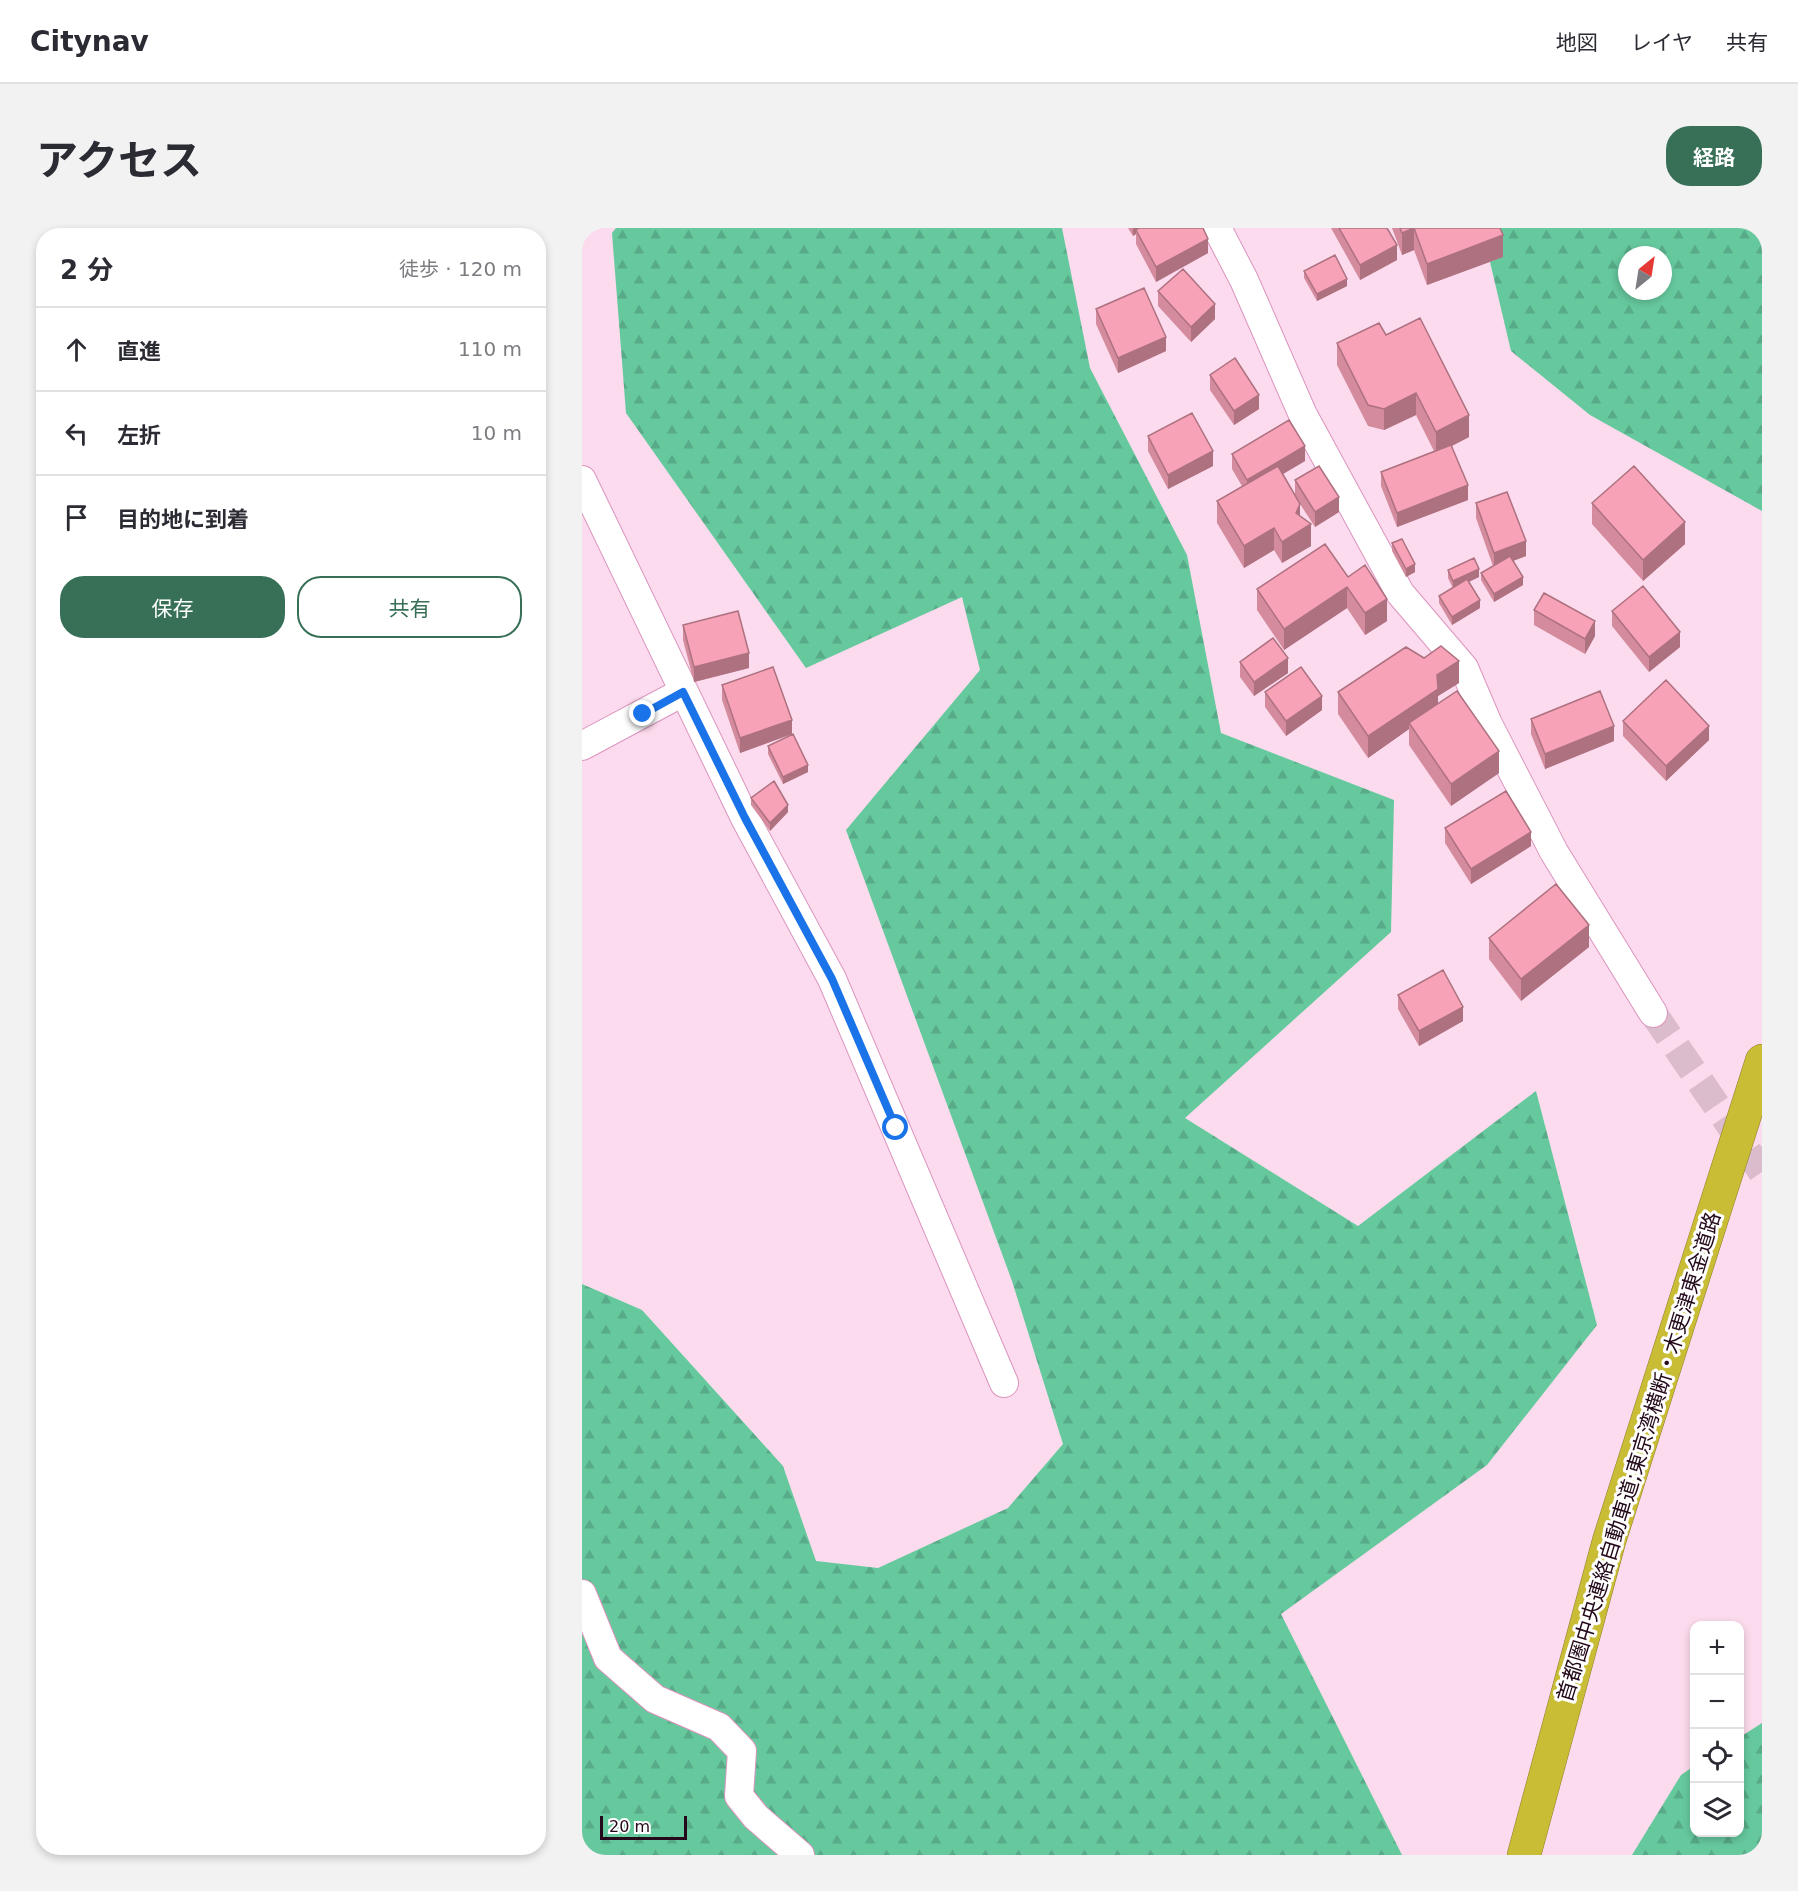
<!DOCTYPE html>
<html lang="ja">
<meta charset="utf-8">
<style>
body{margin:0;font-family:"DejaVu Sans","Noto Sans JP",sans-serif;background:#f2f2f3;color:#2b2b33}
.controls{position:absolute;right:18px;bottom:18px;display:grid;overflow:hidden;border-radius:12px;box-shadow:0 3px 9px #0003}
.controls button{width:54px;height:54px;display:grid;place-items:center;padding:0;border:0;border-bottom:2px solid #e1e1e2;background:#fff;color:#2b2b33;font:30px sans-serif}
.compass{position:absolute;left:1036px;top:18px;width:54px;height:54px;border-radius:50%;background:#fff;box-shadow:0 3px 9px #0003;rotate:30deg}
.scale{position:absolute;left:18px;bottom:15px;width:87px;box-sizing:border-box;padding-left:6px;border:3px solid #23091a;border-top:0;font-size:16px;line-height:21px;white-space:nowrap;color:#23091a;-webkit-text-stroke:4px #fff;paint-order:stroke}
.stop{position:absolute;width:18px;height:18px;margin:-14px;border:4px solid #1a73e8;border-radius:50%;background:#fff}
.stop.end{background:#1a73e8;border-color:#fff;box-shadow:0 2px 6px #0008}
.list{margin:0;padding:0;list-style:none}
h2{display:flex;justify-content:space-between;align-items:center;height:78px;margin:0;padding:0 24px;font-size:26px}
h2 small{font-size:20px;font-weight:400;color:#7c7c81}
.list li{display:grid;grid-template-columns:39px 1fr auto;gap:18px;align-items:center;box-sizing:border-box;height:84px;padding:0 24px;border-top:2px solid #e1e1e2}
.list b{display:block;font-size:22px;white-space:nowrap}
.list em{font-size:20px;font-style:normal;color:#7c7c81}
.actions{display:flex;gap:12px;padding:18px 24px}
.actions a{flex:1;padding:14px 0;border:2px solid #377057;border-radius:24px;text-align:center;font-size:21px;color:#377057}
.actions .main{background:#377057;color:#fff}
.icon{flex:none;width:33px;height:33px;fill:none;stroke:currentColor;stroke-width:2;stroke-linecap:round;stroke-linejoin:round}
.map{position:relative;flex:none;width:1180px;height:1627px;overflow:hidden;border-radius:24px}
header{display:flex;align-items:center;gap:36px;box-sizing:border-box;height:84px;padding:0 30px;background:#fff;border-bottom:2px solid #e1e1e2}
header strong{font-size:28px}
nav{display:flex;gap:33px;margin-inline-start:auto;font-size:21px}
.intro{display:flex;align-items:center;justify-content:space-between;box-sizing:border-box;height:144px;padding:0 36px}
h1{margin:0;font-size:42px}
.button{padding:15px 27px;border-radius:24px;background:#377057;color:#fff;font-size:21px;font-weight:700}
main{display:flex;gap:36px;padding:0 36px}
aside{flex:1;background:#fff;border-radius:24px;box-shadow:0 3px 9px #0003}
.map>svg:first-child{display:block}
</style>
<header>
<strong>Citynav</strong>
<nav><a>地図</a><a>レイヤ</a><a>共有</a></nav>
</header>
<div class="intro"><h1>アクセス</h1><a class="button">経路</a></div>
<main>
<aside>
<h2>2 分<small>徒歩 · 120 m</small></h2>
<ul class="list">
<li><svg class="icon" aria-label="ahead" viewBox="0 0 24 24"><path d="M12 20V5M6 11l6-6 6 6"/></svg><div><b>直進</b></div><em>110 m</em></li>
<li><svg class="icon" aria-label="left" viewBox="0 0 24 24"><path d="M17 20v-9H6M10 6l-5 5 5 5"/></svg><div><b>左折</b></div><em>10 m</em></li>
<li><svg class="icon" aria-label="arrive" viewBox="0 0 24 24"><path d="M6 21V4h12l-3 4 3 4H6"/></svg><div><b>目的地に到着</b></div></li>
</ul>
<div class="actions"><a class="main">保存</a><a>共有</a></div>
</aside>
<div class="map">
<svg width="1180" height="1627" viewBox="0 0 1180 1627">
<defs>
<pattern id="forest-firs" width="22" height="20" patternUnits="userSpaceOnUse" patternTransform="scale(1.5)"><rect width="22" height="20" fill="#66c99e"/><path d="M5 1l3.5 6h-7zM16 11l3.5 6h-7z" fill="#58ab88"/></pattern>
</defs>
<rect width="100%" height="100%" fill="#fbdbed"/>
<!-- forest -->
<path fill="url(#forest-firs)" fill-rule="evenodd" d="M34,0h446l28,140 97,187 34,178 173,67 -3,132 -206,186 173,108 178,-135 61,234 -110,140 -206,149 121,241h-820v-571l60,26 141,156 33,95 62,7 130,-60 55,-64 -51,-163 -166,-451 134,-160 -18,-73 -156,71 -180,-255 -14,-180z
M900,0h280v283l-172,-96 -79,-64zM1045,27h36v36h-36z
M1180,1495v132h-130l49,-80 13,-9v66h46v-95z"/>
<g fill="none" stroke-linecap="round" stroke-linejoin="round">
<!-- minor-tunnel -->
<path stroke="#dbbccd" stroke-width="28" stroke-dasharray="28 14" stroke-linecap="butt" d="M1071,785l109,159"/>
<!-- minor casing -->
<g stroke="#dc94be" stroke-width="30">
<path id="minor" d="M635,0l27,52 59,135 97,178 64,75 24,56 66,128 99,161
M0,252l163,338 87,161 172,404
M0,518l101,-54
M0,1366l26,64 47,41 64,28 23,24 -3,45 17,21 44,38"/>
</g>
<!-- highway casing -->
<g stroke="#907e2c" stroke-width="34">
<path id="highway" d="M942,1627l85,-314 153,-480"/>
</g>
<!-- minor -->
<use href="#minor" stroke="#fff" stroke-width="28"/>
<!-- highway -->
<use href="#highway" stroke="#cabd36" stroke-width="33"/>
</g>
<!-- wall -->
<path fill="#d48b9d" d="M546,0h75l5,25 -52,29 -20,-38v-10l-3,2z
M749,0h56l10,32 -37,20z
M810,0h108l3,29 -76,28 -13,-35 -12,5z
M722,43l43,15 -30,15 -13,-23z
M576,63l57,28 -24,23 -33,-36z
M514,81l70,42 -48,22 -22,-49z
M804,107l83,102 -17,9 16,54 -71,27 -16,-41v-14l53,-21 -18,-36 -32,15 -16,-4 -31,-61v-22z
M628,147l49,34 -25,16 -24,-35z
M566,208l65,30 -45,23 -20,-38z
M650,226l73,7 -22,13 12,20v-14l44,32 -24,15 -15,-23v12l11,30 -29,17 -8,-13 -30,18 -27,-45v-22l25,-15 -10,-17z
M894,275l50,53 -13,5 10,24 -29,17 -13,-22v-7l12,-7 -17,-48z
M1010,275l93,41 -42,37 -51,-57z
M810,315l23,29 -9,5 -14,-26z
M866,342l31,7 -10,5 11,26 -28,17 -13,-22v-7l14,-8 -5,-10z
M766,349l39,44 -22,14 -18,-27 -63,42 -27,-40v-21z
M952,382l61,26 -10,18 -51,-29z
M1030,383l68,36 -31,25 -37,-46z
M101,397l66,43 -55,14 -11,-42z
M658,434l48,11 -34,23 -14,-19z
M877,455l-21,13v8l61,69 -48,33 -42,-61v-16l-41,29 -30,-44v-22z
M140,457l70,49 -52,19 -18,-53z
M683,464l57,18 -36,26 -21,-29z
M949,491l83,22 -69,28 -14,-35z
M1041,493l86,19 -43,41 -43,-45z
M186,518l40,26 -25,12 -15,-30z
M169,570l37,14 -18,19 -19,-26z
M863,600l86,18 -60,38 -26,-41z
M907,710l100,9 -68,54 -32,-42z
M816,767l65,26 -44,25 -21,-37z"/>
<!-- shaded-wall -->
<path fill="#ad7180" d="M551,0h13l-10,2v4l-3,2z
M832,0v22l-12,5v-22z
M921,7v22l-76,28v-21z
M626,11v14l-52,29v-15z
M815,17v15l-37,20v-15z
M765,51v7l-30,15v-7z
M633,76v15l-24,23v-15z
M584,109v14l-48,22v-15z
M834,165v22l-32,15v-21z
M677,167v14l-25,16v-14z
M887,187v22l-33,17v-22z
M723,218v15l-58,34v-15z
M631,223v15l-45,23v-14z
M886,257v15l-71,27v-14z
M757,269v15l-24,15v-15z
M718,276v21l11,-1v22l-29,17v-21z
M1103,294v22l-42,37v-21z
M692,300v22l-30,18v-22z
M944,313v15l-32,12v-15z
M833,336v8l-9,5v-8z
M897,341v8l-26,12v-8z
M941,349v8l-29,17v-8z
M765,359v21l-63,42v-21z
M805,371v22l-22,14v-22z
M898,372v8l-28,17v-8z
M1013,393v15l-10,18v-15z
M1098,404v15l-31,25v-15z
M167,425v15l-55,14v-15z
M706,430v15l-34,23v-14z
M877,433v22l-21,13v14l-29,13v6l-41,29v-22l69,-61z
M740,468v14l-36,26v-15z
M210,492v14l-52,19v-15z
M1032,498v15l-69,28v-15z
M1127,498v14l-43,41v-15z
M917,523v22l-48,33v-22z
M226,537v7l-25,12v-7z
M206,577v7l-18,19v-8z
M949,604v14l-60,38v-15z
M1007,697v22l-68,54v-22z
M881,779v14l-44,25v-15z"/>
<!-- building -->
<path fill="#f7a2b7" stroke="#ad7180" stroke-width="1.5" d="M557,0h64l5,11 -52,28 -20,-37z
M757,0h48l10,17 -37,20z
M818,0h100l3,7 -76,29 -13,-36 -12,5z
M753,27l12,24 -30,15 -13,-23z
M601,41l32,35 -24,23 -33,-36z
M562,60l22,49 -48,21 -22,-49z
M838,90l49,97 -33,17 -20,-39 -32,16 -16,-4 -31,-62 42,-20 7,12z
M653,130l24,37 -25,16 -24,-36z
M610,185l21,38 -45,24 -20,-39z
M707,192l16,26 -58,34 -15,-26z
M869,217l17,40 -71,28 -16,-41z
M696,238l22,38 -4,9 15,11 -29,18 -8,-14 -30,18 -27,-45z
M737,238l20,31 -24,15 -20,-32z
M1052,238l51,56 -42,38 -51,-57z
M925,264l19,49 -32,12 -18,-50z
M820,311l13,25 -9,5 -14,-26z
M743,316l23,33 17,-12 22,34 -22,14 -18,-26 -63,42 -27,-40z
M928,328l13,21 -29,17 -13,-21z
M892,330l5,11 -26,12 -5,-11z
M885,351l13,21 -28,17 -13,-21z
M1061,358l37,46 -31,25 -37,-46z
M962,365l51,28 -10,18 -51,-29z
M156,383l11,42 -55,14 -11,-42z
M691,410l15,20 -34,24 -14,-20z
M859,418l18,15 -22,14 1,14 -70,47 -30,-44 68,-45 18,11z
M191,439l19,53 -52,18 -18,-53z
M719,439l21,29 -36,25 -21,-29z
M1084,452l43,46 -43,40 -43,-45z
M875,463l42,60 -48,33 -42,-61z
M1018,463l14,35 -69,28 -14,-35z
M211,506l15,31 -25,12 -15,-31z
M192,553l14,24 -18,18 -19,-25z
M924,563l25,41 -60,37 -26,-41z
M974,656l33,41 -68,54 -32,-41z
M861,742l20,37 -44,24 -21,-36z"/>
<g fill="none" stroke-linecap="round" stroke-linejoin="round">
<!-- route -->
<path stroke="#1a73e8" stroke-width="8" d="M61,486l40,-22 62,126 87,161 64,149"/>
</g>
<g text-anchor="middle" stroke-width="6" stroke-linejoin="round" paint-order="stroke">
<!-- street labels -->
<g font-size="21" fill="#23091a" stroke="#fff">
<text transform="translate(1057 1229) rotate(-73)" y="7">首都圏中央連絡自動車道;東京湾横断・木更津東金道路</text>
</g>
</g>
</svg>
<div class="controls">
<button>+</button>
<button>−</button>
<button><svg class="icon" aria-label="locate" viewBox="0 0 24 24"><circle cx="12" cy="12" r="6"/><path d="M12 2v4M12 18v4M2 12h4M18 12h4"/></svg></button>
<button><svg class="icon" aria-label="layers" viewBox="0 0 24 24"><path d="M12 4l9 5-9 5-9-5zM3 14l9 5 9-5"/></svg></button>
</div>
<svg class="compass" viewBox="-18 -18 36 36"><path d="M0-13l5 13h-10z" fill="#e53935"/><path d="M0 13l5-13h-10z" fill="#7c7c81"/></svg>
<div class="scale">20 m</div>
<div class="stop" style="left:314px;top:900px"></div>
<div class="stop end" style="left:61px;top:486px"></div>
</div>
</main>
